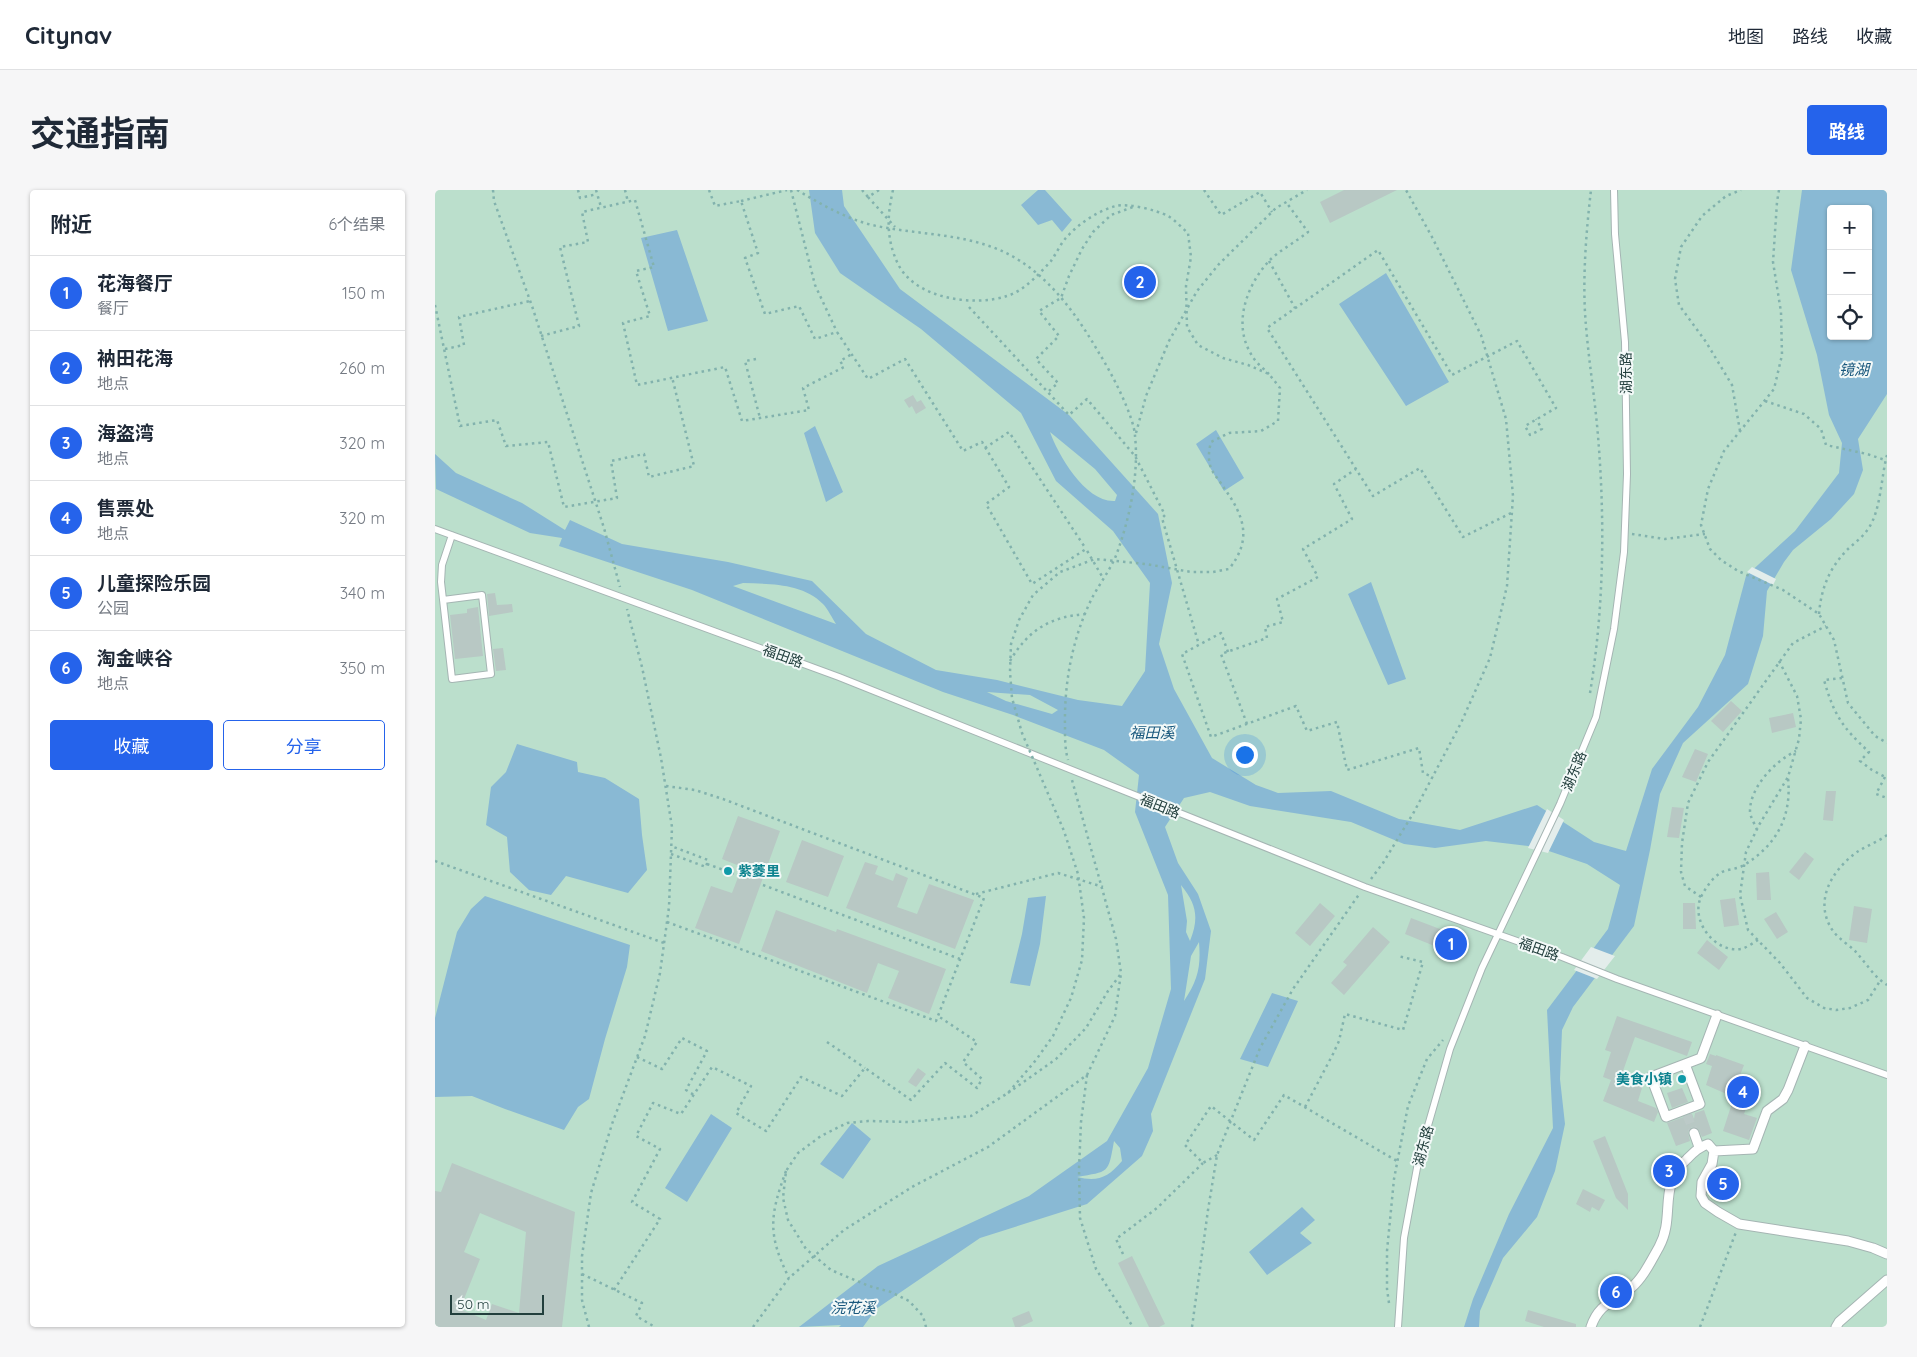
<!DOCTYPE html>
<html lang="zh">
<meta charset="utf-8">
<style>
body{margin:0;font-family:Quicksand,"Noto Sans SC",sans-serif;background:#f6f6f7;color:#1f2937}
.controls{position:absolute;right:15px;top:15px;display:grid;overflow:hidden;border-radius:5px;box-shadow:0 1px 4px #0004}
.controls button{width:45px;height:45px;display:grid;place-items:center;padding:0;border:0;border-bottom:1px solid #e0e1e3;background:#fff;color:#1f2937;font:25px sans-serif}
.scale{position:absolute;left:15px;bottom:12px;width:94px;box-sizing:border-box;padding-left:5px;border:2px solid #223f3d;border-top:0;font-size:14px;line-height:18px;white-space:nowrap;color:#223f3d;-webkit-text-stroke:4px #f3f9f8;paint-order:stroke}
.you{position:absolute;left:809px;top:564px;width:18px;height:18px;margin:-12px;border:4px solid #fff;border-radius:50%;background:#1a73e8;box-shadow:0 0 0 8px #1a73e833}
.badge{display:grid;place-items:center;width:32px;height:32px;border-radius:50%;background:#2563eb;color:#fff;font-size:16px;font-weight:700}
.pin{position:absolute;translate:-50% -50%;border:2px solid #fff;box-shadow:0 1px 5px #0006}
.list{margin:0;padding:0;list-style:none}
h2{display:flex;justify-content:space-between;align-items:center;height:65px;margin:0;padding:0 20px;font-size:21px}
h2 small{font-size:16px;font-weight:400;color:#747a83}
.list li{display:grid;grid-template-columns:32px 1fr auto;gap:15px;align-items:center;box-sizing:border-box;height:75px;padding:0 20px;border-top:1px solid #e0e1e3}
.list b{display:block;font-size:19px;white-space:nowrap}
.list p{margin:0;font-size:16px;white-space:nowrap;color:#747a83}
.list em{font-size:16px;font-style:normal;color:#747a83}
.actions{display:flex;gap:10px;padding:15px 20px}
.actions a{flex:1;padding:11px 0;border:1px solid #2563eb;border-radius:5px;text-align:center;font-size:18px;color:#2563eb}
.actions .main{background:#2563eb;color:#fff}
.icon{flex:none;width:28px;height:28px;fill:none;stroke:currentColor;stroke-width:2;stroke-linecap:round;stroke-linejoin:round}
.map{position:relative;flex:none;width:1452px;height:1137px;overflow:hidden;border-radius:5px}
header{display:flex;align-items:center;gap:30px;box-sizing:border-box;height:70px;padding:0 25px;background:#fff;border-bottom:1px solid #e0e1e3}
header strong{font-size:24px}
nav{display:flex;gap:28px;margin-inline-start:auto;font-size:18px}
.intro{display:flex;align-items:center;justify-content:space-between;box-sizing:border-box;height:120px;padding:0 30px}
h1{margin:0;font-size:35px}
.button{padding:12px 22px;border-radius:5px;background:#2563eb;color:#fff;font-size:18px;font-weight:700}
main{display:flex;gap:30px;padding:0 30px}
aside{flex:1;background:#fff;border-radius:5px;box-shadow:0 1px 4px #0004}
.map>svg:first-child{display:block}
</style>
<header>
<strong>Citynav</strong>
<nav><a>地图</a><a>路线</a><a>收藏</a></nav>
</header>
<div class="intro"><h1>交通指南</h1><a class="button">路线</a></div>
<main>
<aside>
<h2>附近<small>6个结果</small></h2>
<ul class="list">
<li><span class="badge">1</span><div><b>花海餐厅</b><p>餐厅</p></div><em>150 m</em></li>
<li><span class="badge">2</span><div><b>衲田花海</b><p>地点</p></div><em>260 m</em></li>
<li><span class="badge">3</span><div><b>海盗湾</b><p>地点</p></div><em>320 m</em></li>
<li><span class="badge">4</span><div><b>售票处</b><p>地点</p></div><em>320 m</em></li>
<li><span class="badge">5</span><div><b>儿童探险乐园</b><p>公园</p></div><em>340 m</em></li>
<li><span class="badge">6</span><div><b>淘金峡谷</b><p>地点</p></div><em>350 m</em></li>
</ul>
<div class="actions"><a class="main">收藏</a><a>分享</a></div>
</aside>
<div class="map">
<svg width="1452" height="1137" viewBox="0 0 1452 1137">
<rect width="100%" height="100%" fill="#e3edeb"/>
<!-- green -->
<path fill="#bbdfcc" fill-rule="evenodd" d="M0,0h1452v1137h-1452zM1396,19h37v127h-37z"/>
<!-- water -->
<path fill="#89b9d4" fill-rule="evenodd" d="M374,0h33l2,16 56,83 169,126 89,99 14,69 -13,61 15,45 38,69 44,27 22,8 53,-2 68,28 61,11 77,-25 57,37 32,9 26,-82 46,-62 27,-52 21,-79 49,-45 44,-58 3,-30 -13,-28 -12,-60 -26,-85 11,-80h85v204l-29,45 5,31 -9,24 -23,25 -38,31 -9,12 -17,29 -4,45 -15,48 -65,59 -23,51 -10,56 -16,76 -61,81 -11,23 -2,49 5,45 -10,47 -18,46 -34,41 -23,53 -1,16h-15l9,-28 36,-85 44,-86 -6,-118 61,-81 12,-44 -33,-21 -50,-17 -51,-6 -51,7 -31,-4 -53,-22 -101,-16 -40,-14 -26,6 -19,29 13,36 20,31 13,37 -6,48 -54,135 2,17 -11,25 -55,48 -107,34 -104,71 -13,18h-24l2,-2 -42,2 79,-61 151,-70 78,-55 41,-73 23,-79 -3,-94 -33,-83 4,-37 -35,-25 -91,-35 -70,-23 -251,-102 -133,-44 3,-8 -32,-5 -94,-44 -1,-35 21,19 66,30 43,27 5,-10 52,24 106,18 84,19 54,53 70,36 61,10 81,20 44,6 23,-35 5,-88 -37,-52 -57,-50 -35,-68 -100,-84 -81,-56 -25,-40zM1396,19h37v127h-37zM615,242l45,37 22,26 -2,6c-29,2 -57,-46 -65,-69zM308,393c27,1 60,0 80,21 5,5 9,14 13,20l-103,-38zM552,502l43,3 28,15 -6,4 -46,-13zM746,695c16,20 18,33 9,56l-4,-9 1,-11zM764,752c2,25 -1,38 -15,59l7,-45zM679,951l6,7 2,13c-14,17 -25,21 -45,16 32,-6 31,-2 37,-36z
M603,0h7l27,30 -10,12 -10,-12 -14,5 -17,-20z
M242,40l31,91 -40,10 -27,-93z
M951,83l63,109 -43,24 -67,-102z
M380,236l28,66 -17,10 -22,-69z
M781,240l28,48 -20,13 -28,-47z
M936,392l35,97 -18,6 -40,-91z
M82,554l60,18 1,10 27,6 34,21 3,36 5,35 -19,23 -62,-17 -15,19 -22,-5 -19,-18 -3,-35 -21,-12 5,-38 15,-15z
M50,706l145,49 -3,22 -22,72 -16,60 -11,8 -14,23 -59,-21 -33,-13 -37,1v-79l22,-86 14,-23z
M611,706l-6,48 -10,42 -20,-3 12,-49 6,-36z
M837,803l26,8 -30,66 -28,-8z
M276,924l21,14 -45,74 -22,-14z
M417,933l19,16 -28,40 -23,-15z
M867,1017l13,13 -15,13 12,10 -45,32 -18,-23z"/>
<!-- pier -->
<path fill="#e3edeb" d="M1317,377l24,12 -3,6 -26,-13z
M1112,619l17,11 -16,33 -20,-5z
M1156,757l24,9 -18,23 -23,-9z"/>
<!-- building -->
<path fill="#b8c8c4" fill-rule="evenodd" d="M909,0h53l-67,33 -10,-21z
M478,205l4,7 4,-2 5,8 -10,6 -4,-8 -3,2 -5,-8z
M60,403l2,12 15,-1 1,8 -24,4 -2,-22z
M43,417l5,49 -28,3 -5,-44 17,-2v-4z
M68,458l3,22 -10,1 -3,-22z
M1296,511l11,10 -19,21 -12,-11z
M1358,523l3,14 -24,6 -3,-15z
M1260,559l13,5 -12,28 -14,-5z
M1391,601h10l-3,30 -10,-1z
M1237,617l12,1 -5,30 -12,-1z
M303,626l42,15 -41,113 -44,-16 16,-42 21,7 10,-26 -20,-8z
M367,650l42,16 -16,41 -42,-15z
M1370,662l9,7 -15,21 -10,-8z
M430,672l13,4 -3,8 18,7 3,-8 12,5 -11,29 20,7 12,-30 45,16 -19,49 -109,-41z
M1334,682l2,28h-14l-1,-27z
M1300,708l4,27 -15,2 -4,-27z
M885,713l15,13 -25,30 -15,-13z
M1248,713h12l1,26h-13z
M1419,716l18,3 -5,34 -18,-3z
M341,720l60,22 1,-3 109,40 -17,45 -41,-16 11,-27 -21,-8 -11,30 -106,-42z
M1341,722l12,20 -11,7 -13,-20z
M976,728l50,19 -7,17 -49,-20z
M938,737l17,15 -46,53 -13,-12 16,-18 -4,-3z
M1272,750l21,17 -9,13 -22,-17z
M1182,826l75,26 -5,14 -52,-19 -12,34 22,7 -7,23 18,7 2,4 -4,10 -51,-21 8,-21 -8,-3 8,-25 -6,-2z
M1275,864l6,2v-1l28,10 -7,18 16,6 -9,25 13,4 -8,22 -26,-9 10,-31 5,-1 -32,-14 6,-19 -6,-2z
M483,878l8,6 -10,13 -8,-5z
M1247,898l6,14 -16,6 -5,-15z
M1269,920l8,23 -10,4 -4,-8 -6,-2 -4,5 2,9 -14,5 -9,-23 25,-9 2,5 1,-6z
M1170,946l23,58v16l-12,-12 -23,-57z
M17,973l123,49 -13,115h-127v-136l6,1zM45,1023l46,19 -7,81 -27,-9 -6,16 -26,-11 20,-50 -16,-7z
M1148,999l22,11 -6,11 -7,-4 -2,5 -14,-8z
M697,1066l33,68 -6,3h-10l-31,-64z
M1093,1120l48,14v3h-32l-19,-6z
M594,1121l4,10 -13,6h-5l-3,-9z"/>
<g fill="none" stroke-linecap="round" stroke-linejoin="round">
<!-- pedestrian-tunnel -->
<path stroke="#bccac8" stroke-width="9" stroke-dasharray="9 4.5" stroke-linecap="butt" d="M1252,925l7,18"/>
<!-- service casing -->
<g stroke="#a5b5b3" stroke-width="8">
<path id="service" d="M0,339l404,148 526,210 197,70 55,22 270,96
M8,410l39,-5 9,79 -39,5 -11,-97 1,-17 10,-30
M963,1137l6,-89 15,-81 31,-108 32,-81 78,-164 36,-87 18,-88 10,-77 3,-78 -2,-132 -10,-108 -1,-44"/>
</g>
<!-- pedestrian casing -->
<g stroke="#a5b5b3" stroke-width="11">
<path id="pedestrian" d="M1250,874l15,40 -34,13 -15,-40 50,-19 16,-43
M1259,943l5,14
M1279,961l39,-2 14,-38 16,-12 5,-9 17,-44
M1156,1137c8,-24 23,-25 40,-39 12,-10 20,-27 28,-41 17,-31 -2,-61 28,-88 7,-7 12,-12 21,-15l6,7 -2,13 -10,18 -1,14 4,7 13,9 21,12 109,17 25,7 14,6
M1401,1137l3,-5 48,-42"/>
</g>
<!-- path -->
<path stroke="#82b2ad" stroke-width="2.5" stroke-dasharray="2.5 4" stroke-linecap="butt" d="M58,0l1,11 38,105 72,222 16,59
M143,0l2,8 17,-4
M161,0l5,17
M190,0l3,12
M274,0l6,16 26,-5 17,52 -13,5 20,56 34,-8 16,33 22,-7 31,47 37,-20 58,92 19,-9 27,45 -23,17 46,80 54,-35 17,29
M356,0l24,95 22,47
M362,0c24,14 47,28 75,35 48,11 101,7 145,34 36,22 61,58 82,94 12,19 35,63 36,83 4,38 -5,81 -18,117 -6,16 -17,30 -25,45 -20,41 -28,85 -27,130 0,11 0,21 3,32
M427,0l6,7
M444,0l-11,7 27,30
M769,0l17,25 39,-23 12,20
M1344,0l-2,12 -4,60 8,50 1,43 -8,34 -50,62 -16,38 -7,36 9,24 11,11 17,11 45,19 36,24 15,26 14,63 27,33 12,7
M306,11l46,-11
M834,71l26,47
M0,115l25,121 37,-6 9,26 42,-4 16,65 53,-9 -6,-37 33,-7 5,23 45,-11 -22,-89
M534,117l100,108 18,-16 48,57 30,59 -3,3 37,127
M106,146l38,-10 -19,-79 28,-5 -6,-30 53,-12 19,67 -18,4 14,45 -27,7 14,62 88,-18 17,54 67,-11 -6,-22 41,-21 -4,-6 12,-7
M10,159l19,-4 -5,-28 71,-16
M321,169l-11,2 15,57
M834,184c-6,-6 -14,-12 -18,-20 -18,-30 -5,-67 17,-92 10,-11 28,-20 40,-30l-22,-30
M614,201l9,-8 -22,-24 23,-23 -20,-25 22,-13 8,-22 13,-27 11,-17 18,-17 22,-8
M1330,211l39,13 17,15 5,16 41,9 18,6
M1305,241l-8,-46 -26,-43 -27,-37 -4,-26 6,-32 21,-31 24,-20 15,-6
M701,243l10,-37 23,-55 28,-50 22,-27 57,-56 31,-18
M550,258l24,-16 77,117
M1076,323l-48,24 -43,-69 -47,28 -106,-168 111,-78 74,125 65,-34 39,67 -31,18 5,9 12,-6 -6,-10
M1197,344l33,5 40,-5
M1384,424c2,-25 10,-45 27,-63 7,-7 16,-13 22,-22 13,-18 13,-52 19,-74
M793,462l-7,-19 -39,21 29,83 85,-31 11,25 30,-9 10,48 72,-22 4,25 10,4
M575,471c18,-31 41,-45 77,-47
M1344,471l18,35 4,23 -2,20 -11,38 -29,48 -13,27 -6,43 8,35 32,33 27,35 17,10 12,2 14,-2 18,-8 12,-19
M1407,488l-18,2c10,35 18,47 45,72l-9,9 12,9 15,8
M1155,503c14,-85 15,-172 8,-257 -3,-37 -9,-73 -12,-110 -4,-43 0,-93 5,-136
M812,534l-26,-70 46,-16 -2,-11 18,-5 -6,-23 41,-22 -15,-28 49,-30 -18,-35 22,-15
M1450,587l-9,17 11,4
M231,596l29,4 28,9 261,99 -48,123 -269,-99
M1322,640c-2,-6 -7,-13 -7,-19 0,-24 25,-50 46,-60
M1452,645c-9,7 -21,11 -30,17 -26,19 -44,50 -24,79 6,8 16,14 23,21 10,11 18,25 31,33
M236,664l35,13 2,-7 -37,-14
M0,671l229,82
M272,674l28,10
M936,689l12,-16 31,-51 47,-89 29,-65 17,-72 6,-90 -7,-77 -25,-84 -49,-98 -26,-47
M328,695l197,74
M541,704l82,-21 45,14
M1266,707l-16,-11 -4,-14 1,-29 6,-40 20,-41 85,-119 33,-17
M1323,750c-5,3 -12,8 -17,9 -28,4 -52,-31 -39,-54 5,-9 11,-18 20,-23 7,-3 16,-3 22,-7 33,-20 48,-49 44,-87
M392,852l38,26
M202,867l25,12 20,-31 25,13 -21,39 8,5
M652,885l-6,47 -2,47 1,49 16,51 37,58
M573,903l48,-34 30,-31 22,-37 12,-16
M870,917l28,-53 6,-13 6,-27 58,16 20,-68 -25,-6
M782,965l-14,8 -18,-18 26,-39 43,34 30,-45 113,66
M351,981c-16,44 -19,63 3,107
M688,1064l-7,-15 41,-31 46,-45
M147,1084l60,29 -6,13 19,11
M179,1100l46,-71 -28,-17 28,-53 -24,-13 17,-33 28,11 31,-47 39,19 -15,27 30,18 35,-54 41,19 23,-28 46,32 34,-37 32,25 5,-9 -19,-17 14,-20 -39,-26
M954,1113l-2,-14v-38l7,-72 14,-73 19,-47 16,-19
M154,1137l-7,-27v-44l9,-63 21,-69 33,-88 15,-63 9,-66 3,-80 -11,-69 -19,-91 -15,-58
M318,1137l36,-49 55,-48 68,-43 76,-40 99,-72 28,-59 6,-43 -5,-34 -44,-159
M757,1137l16,-117 9,-55 43,-107 33,-59 67,-96
M1265,1137l36,-95"/>
<!-- service -->
<use href="#service" stroke="#fff" stroke-width="6"/>
<!-- pedestrian -->
<use href="#pedestrian" stroke="#fff" stroke-width="9"/>
<!-- path-bridge -->
<path stroke="#82b2ad" stroke-width="2.5" stroke-dasharray="2.5 4" stroke-linecap="butt" d="M458,0c-6,26 -7,49 5,74 17,35 76,43 109,32 17,-5 32,-22 44,-35 5,-7 9,-16 14,-22 13,-15 32,-28 51,-33 13,-3 40,4 52,10 7,4 14,12 20,17l3,24 -5,29 1,41 11,18 25,13 25,7 21,9 11,14 -2,33 -17,10 -32,2 -18,9c-2,8 -3,15 -1,23 2,8 10,16 14,23 21,29 28,52 5,81l-16,3h-22l-45,-8 -51,-5 -35,13 -27,23 -14,25 -8,24 -1,28 2,26 10,35 42,98 14,43 6,44 -2,42 -11,38 -18,38 -17,24 -28,33 -37,23 -63,6 -40,-1 -21,2 -26,13 -23,17 -12,18 -3,27 5,22 18,29 25,21 38,16 22,6 18,9 14,15 3,11"/>
</g>
<!-- markers -->
<g fill="#0f9aa8" stroke="#f3f9f8" stroke-width="2">
<circle cx="293" cy="681" r="5"/>
<circle cx="1247" cy="889" r="5"/>
</g>
<g text-anchor="middle" stroke-width="4" stroke-linejoin="round" paint-order="stroke">
<!-- street labels -->
<g font-size="14" fill="#223f3d" stroke="#f3f9f8">
<text transform="translate(1191 183) rotate(-91)" y="5">湖东路</text>
<text transform="translate(348 466) rotate(20)" y="5">福田路</text>
<text transform="translate(1139 581) rotate(-68)" y="5">湖东路</text>
<text transform="translate(725 616) rotate(22)" y="5">福田路</text>
<text transform="translate(1104 759) rotate(20)" y="5">福田路</text>
<text transform="translate(988 956) rotate(-75)" y="5">湖东路</text>
</g>
<!-- culture labels -->
<g font-size="14" font-weight="bold" fill="#0d838f" stroke="#f3f9f8" text-anchor="start">
<text x="303" y="686">紫菱里</text>
<text x="1237" y="894" text-anchor="end">美食小镇</text>
</g>
<!-- water labels -->
<g font-size="15" font-style="italic" fill="#19587d" stroke="#f3f9f8">
<text x="1419" y="185">镜湖</text>
<text x="717" y="548">福田溪</text>
<text x="418" y="1123">浣花溪</text>
</g>
</g>
</svg>
<div class="controls">
<button>+</button>
<button>−</button>
<button><svg class="icon" aria-label="locate" viewBox="0 0 24 24"><circle cx="12" cy="12" r="6"/><path d="M12 2v4M12 18v4M2 12h4M18 12h4"/></svg></button>
</div>
<div class="scale">50 m</div>
<div class="you"></div>
<div class="pin badge" style="left:1016px;top:754px">1</div>
<div class="pin badge" style="left:705px;top:92px">2</div>
<div class="pin badge" style="left:1234px;top:981px">3</div>
<div class="pin badge" style="left:1308px;top:902px">4</div>
<div class="pin badge" style="left:1288px;top:994px">5</div>
<div class="pin badge" style="left:1181px;top:1102px">6</div>
</div>
</main>
